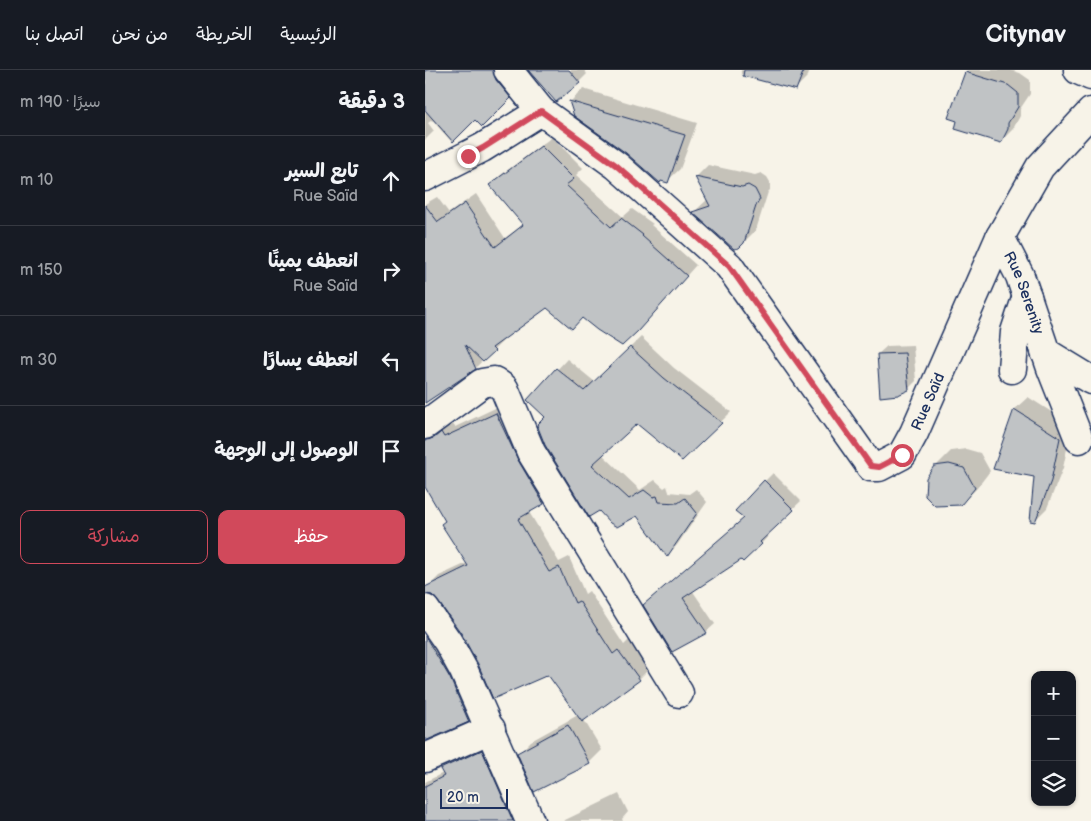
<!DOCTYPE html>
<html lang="ar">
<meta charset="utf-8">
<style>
body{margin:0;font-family:"Balsamiq Sans","Playpen Sans Arabic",sans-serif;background:#242831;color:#f1f3f6;direction:rtl}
.controls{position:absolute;right:15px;bottom:15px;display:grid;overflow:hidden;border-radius:10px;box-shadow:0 1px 4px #0004}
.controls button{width:45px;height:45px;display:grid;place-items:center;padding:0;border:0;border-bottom:1px solid #363941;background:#171b24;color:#f1f3f6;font:25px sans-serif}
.scale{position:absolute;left:15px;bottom:12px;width:68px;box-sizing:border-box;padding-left:5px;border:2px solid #1b2f5e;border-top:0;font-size:14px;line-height:18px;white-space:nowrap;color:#1b2f5e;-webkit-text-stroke:4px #f7f3e8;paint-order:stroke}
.stop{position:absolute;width:15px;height:15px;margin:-11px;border:4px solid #d1495b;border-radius:50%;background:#fff}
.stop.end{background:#d1495b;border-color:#fff;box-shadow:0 1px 5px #0008}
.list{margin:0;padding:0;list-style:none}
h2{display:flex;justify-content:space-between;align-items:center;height:65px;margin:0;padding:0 20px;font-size:21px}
h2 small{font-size:16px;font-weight:400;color:#9ea1a6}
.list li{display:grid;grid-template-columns:32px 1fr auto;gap:15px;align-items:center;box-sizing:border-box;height:90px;padding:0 20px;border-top:1px solid #363941}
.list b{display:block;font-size:19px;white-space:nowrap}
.list p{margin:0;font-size:16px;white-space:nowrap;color:#9ea1a6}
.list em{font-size:16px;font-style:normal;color:#9ea1a6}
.actions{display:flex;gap:10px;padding:15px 20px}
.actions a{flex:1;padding:11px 0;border:1px solid #d1495b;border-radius:10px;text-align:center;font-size:18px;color:#d1495b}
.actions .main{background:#d1495b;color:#fff}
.icon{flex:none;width:28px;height:28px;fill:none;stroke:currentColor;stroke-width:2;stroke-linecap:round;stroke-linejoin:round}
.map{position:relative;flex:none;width:666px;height:751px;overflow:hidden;direction:ltr}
header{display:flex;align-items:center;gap:30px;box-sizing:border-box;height:70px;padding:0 25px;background:#171b24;border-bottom:1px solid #363941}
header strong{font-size:24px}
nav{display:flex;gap:28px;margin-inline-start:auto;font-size:18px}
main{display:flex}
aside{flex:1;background:#171b24}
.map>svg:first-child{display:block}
</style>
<header>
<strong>Citynav</strong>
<nav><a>الرئيسية</a><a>الخريطة</a><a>من نحن</a><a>اتصل بنا</a></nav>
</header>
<main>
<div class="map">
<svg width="666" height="751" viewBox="0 0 666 751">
<rect width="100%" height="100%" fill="#f7f3e8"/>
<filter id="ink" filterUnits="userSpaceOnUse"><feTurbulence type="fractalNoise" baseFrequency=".02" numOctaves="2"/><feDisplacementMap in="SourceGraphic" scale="10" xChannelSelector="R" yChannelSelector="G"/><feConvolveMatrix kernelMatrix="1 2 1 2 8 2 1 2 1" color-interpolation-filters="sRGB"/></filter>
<g filter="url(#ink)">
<!-- shadow -->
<path fill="#0003" d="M0,0h81l14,17 -38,38 -6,-6 -25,22 -19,-21 -4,3 6,8 -9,9z
M105,0h54l3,4 -8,8z
M316,0h69l-2,6 -13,13 -54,-15z
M543,0h42l10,3 10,7v14l-10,15v7l-7,13 -13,13 -41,-22 7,-48z
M158,19l114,34 -17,46 -13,12 -92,-66 -4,-14z
M127,67l31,31 -7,7 47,42 9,-8 21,15 -2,1 45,40 -48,54 -65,-3 -36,-10 -44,32 1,2 -29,28 -44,30 -6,6v-200l12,-7 12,16 27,-19 29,44 19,-14 -34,-39 11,-10z
M283,95l47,10 6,-2 6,4 3,5v8l-2,2 -12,38 -17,17 -45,-35 14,-13 -12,-22z
M216,267l33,31 57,44 -49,48 -45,-38 -35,32 38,36 15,-10 9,8 3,-2 2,6 20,2 7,-5 11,13 -30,43 -10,10 -29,-41 -21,11 -70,-109 -18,-16 38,-41 28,23z
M488,275l3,36 -8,8 -30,-35 9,-8z
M603,327l44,28 -9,43 -16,40 -12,12v-44l-40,-8 20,-59z
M81,333l48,89 -10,11 -15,9 30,50 10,-5 16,37 4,-3 35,54 5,-5 20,29 -10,10 -55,41 18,30 -13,13 -54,27 -16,-37 12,-12 47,-26 -30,-42 -69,-10 -16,-29 -34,-48 10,-10 28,-13 -21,-43 -21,-35v-59l14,5 13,-8 3,4z
M541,379l14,4 10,18 -13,17 -16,16 -26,-37 16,-16z
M348,403l28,28 -34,32 2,2 -8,9 -19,14 -50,32 23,34 -9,8 -33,19 -28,-46 100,-88 20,-36z
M0,539l55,100 -12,11 -43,19z
M67,671l36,80h-102l-1,-39 18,-9 -2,-4 10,-10z
M194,724l9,18 -6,7 1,2h-60z"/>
<!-- building -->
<path fill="#c0c3c5" stroke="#1b2f5e" d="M0,0h68l3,10 15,18 -29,29 -7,-7 -22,22 -28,-32z
M103,0h41l11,13 -24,19z
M319,0h60l-8,20 -53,-14z
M540,2l43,13 10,8v14l-10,16v6l-7,14 -46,-14 2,-8 -9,-3z
M144,31l116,34 -17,48 -7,-2 -1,2 -34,-30 -52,-37z
M116,76l33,33 -8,6 45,42 10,-9 22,17 -1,1 45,40 -49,55 -16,15 -25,-16 -15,-12 -10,11 -25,-21 -55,40 3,3 -12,11 -18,-17 11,24 -51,34v-198l13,17 27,-19 30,44 28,-22 -34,-40z
M270,107l47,10 6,-2 7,4 5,10 -4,7 -12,37 -5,5 -5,1 -42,-37 18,-6z
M205,277l34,31 58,45 -40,38 -45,-37 -45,41 37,34 15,-9 9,7 4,-1 2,6 19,1 7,-5 12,15 -30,44 -30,-41 -20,11 -7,-4 -11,-12 -10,6 -44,-72 -8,-20 8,-8 -18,-17 29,-32 28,23z
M480,283l4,37 -11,5 -18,2 -3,-43z
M589,339l46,29 -9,43 -16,41 -5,-1 4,-44 -41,-8z
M71,343l22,47 26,44 -26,15 31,53 10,-5 16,36 4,-2 34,53 5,-4 22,30 -58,42 -34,-47 -55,24 -15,-35 -17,-31 -24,-33 -5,-5 -7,-1v-7l43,-21 -27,-42 4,-3 -20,-34v-47l9,-2 7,-6 3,5z
M524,394l15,4 11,20 -14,17 -26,1 -10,-10 1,-18 8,-12z
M339,410l30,30 -34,32 2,2 -19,18 -2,-2 -58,38 24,35 -35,19 -29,-47 101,-87 -9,-7z
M0,566l25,42 19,44 -44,19z
M143,655l22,39 -56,28 -17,-39z
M57,680l31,71h-88v-35l19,-10 -4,-7z"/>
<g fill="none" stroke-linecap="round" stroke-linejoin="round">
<!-- minor casing -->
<g stroke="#1b2f5e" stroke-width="31">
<g id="minor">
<path id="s1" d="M83,0l33,41 76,55 112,100 142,201h8l23,-12 12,-22 86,-196 40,-70 51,-55"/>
<path d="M653,0l13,6"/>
<path d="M0,107l57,-29 59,-37"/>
<path id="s2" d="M575,167l20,39 31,92 28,71"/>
<path d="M620,282l46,28"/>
<path d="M587,299l3,-37 12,-36"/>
<path d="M0,355l57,-42 12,-2 10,7 27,64 148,241"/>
<path d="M0,539l23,33 16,29 66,150"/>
<path d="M0,688l66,-29"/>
</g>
</g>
<!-- minor -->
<use href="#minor" stroke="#f7f3e8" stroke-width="28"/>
</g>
</g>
<g fill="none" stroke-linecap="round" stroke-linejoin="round" filter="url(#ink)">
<!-- route -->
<path stroke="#d1495b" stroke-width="6" d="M43,86l15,-8 58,-37 76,55 112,100 142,200 8,1 23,-12"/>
</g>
<g text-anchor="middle" stroke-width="4" stroke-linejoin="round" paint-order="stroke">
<!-- street labels -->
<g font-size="15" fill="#1b2f5e" stroke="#f7f3e8">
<text dy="5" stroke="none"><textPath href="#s2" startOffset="61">Rue Serenity</textPath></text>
<text dy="5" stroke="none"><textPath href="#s1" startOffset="636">Rue Saïd</textPath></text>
</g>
</g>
</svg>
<div class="controls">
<button>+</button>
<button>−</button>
<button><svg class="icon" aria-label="layers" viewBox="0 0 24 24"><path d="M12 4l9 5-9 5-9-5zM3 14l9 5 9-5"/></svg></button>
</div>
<div class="scale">20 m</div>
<div class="stop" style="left:477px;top:385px"></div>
<div class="stop end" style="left:43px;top:86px"></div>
</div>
<aside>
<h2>3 دقيقة<small>سيرًا · 190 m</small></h2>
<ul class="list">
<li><svg class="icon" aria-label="ahead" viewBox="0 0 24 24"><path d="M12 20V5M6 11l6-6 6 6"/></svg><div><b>تابع السير</b><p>Rue Saïd</p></div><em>10 m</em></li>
<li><svg class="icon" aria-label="right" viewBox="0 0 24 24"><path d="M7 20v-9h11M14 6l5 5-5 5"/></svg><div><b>انعطف يمينًا</b><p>Rue Saïd</p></div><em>150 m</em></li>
<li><svg class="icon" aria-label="left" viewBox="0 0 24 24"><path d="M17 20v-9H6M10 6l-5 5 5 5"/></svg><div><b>انعطف يسارًا</b></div><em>30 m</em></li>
<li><svg class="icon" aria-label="arrive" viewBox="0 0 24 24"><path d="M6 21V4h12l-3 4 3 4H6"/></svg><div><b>الوصول إلى الوجهة</b></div></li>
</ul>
<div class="actions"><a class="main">حفظ</a><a>مشاركة</a></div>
</aside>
</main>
